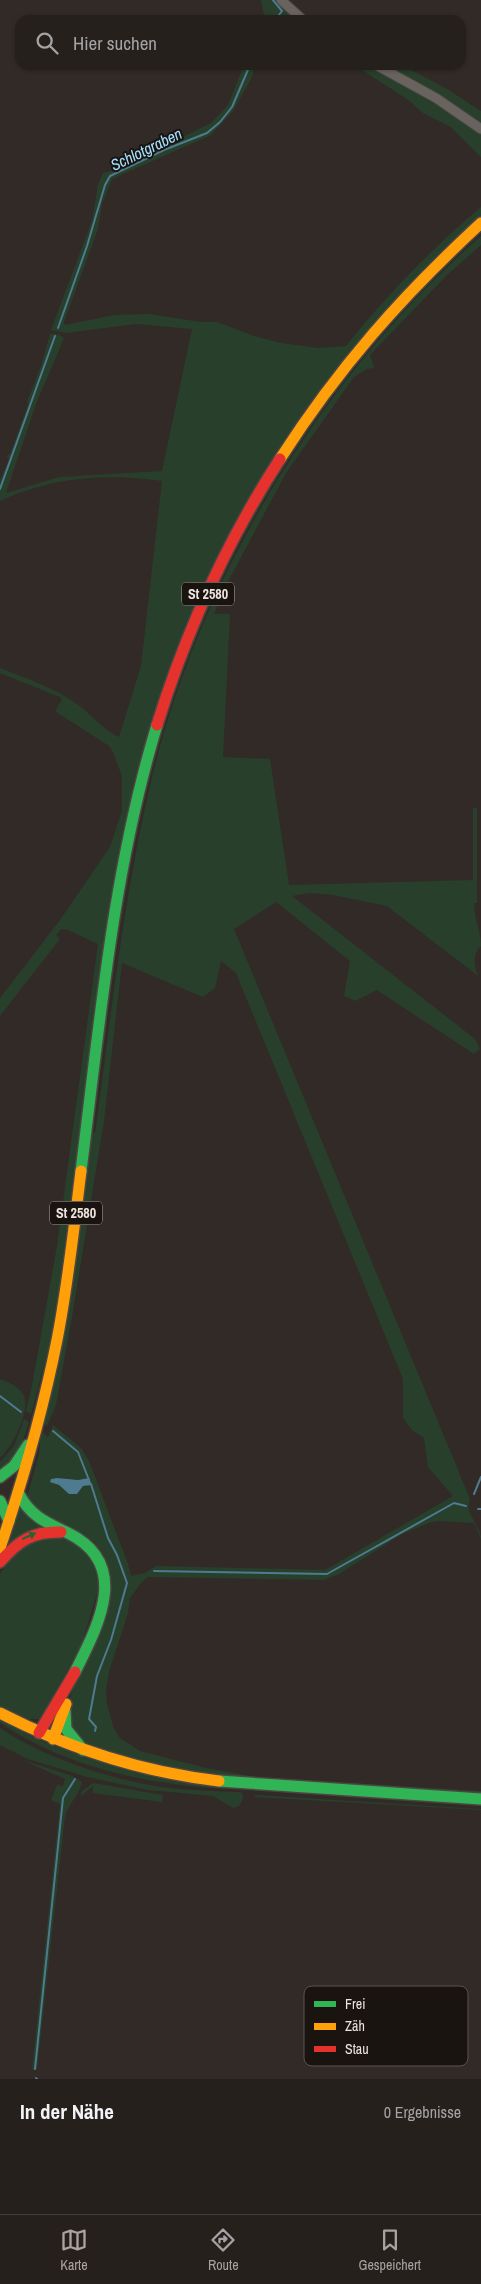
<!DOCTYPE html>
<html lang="de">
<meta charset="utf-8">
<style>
body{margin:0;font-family:"Archivo Narrow",sans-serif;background:#322d2a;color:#f1f3f6}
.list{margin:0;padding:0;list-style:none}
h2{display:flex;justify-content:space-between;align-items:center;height:65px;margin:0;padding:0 20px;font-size:21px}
h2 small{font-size:16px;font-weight:400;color:#a4a3a4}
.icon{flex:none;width:28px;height:28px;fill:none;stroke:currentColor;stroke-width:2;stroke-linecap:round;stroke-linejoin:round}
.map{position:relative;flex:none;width:481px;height:2079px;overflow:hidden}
.search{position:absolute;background:#26201d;box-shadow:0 1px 4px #0004;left:15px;right:15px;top:15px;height:55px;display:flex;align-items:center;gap:12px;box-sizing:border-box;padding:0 18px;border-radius:15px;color:#a4a3a4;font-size:19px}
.sheet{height:135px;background:#26201d}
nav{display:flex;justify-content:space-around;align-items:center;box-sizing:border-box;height:70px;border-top:1px solid #423e3b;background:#26201d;font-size:14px;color:#a4a3a4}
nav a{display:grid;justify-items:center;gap:2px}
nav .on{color:#aca39f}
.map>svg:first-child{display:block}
</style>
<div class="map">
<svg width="481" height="2079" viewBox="0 0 481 2079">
<rect width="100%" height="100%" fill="#322a27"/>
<!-- green -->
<path fill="#283f2b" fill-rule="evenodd" d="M261,0h16l20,20h-32z
M244,65h29v2h-18l-3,10 -19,34 -22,24 -99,44 -10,25 -4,25 -34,93 1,3 49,-10 35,-1 52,8h16l37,14 27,7 37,5 28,-2c40,-50 86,-98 135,-139v10l-178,198 -147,299 -105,626 -20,74 -5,-3 6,-26 25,-139 41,-302 -30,-14 -7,-1 -5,6 4,4 -60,77v-18l60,-78 50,-73 12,-36v-35l-9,-24 -4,-6 -54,-35 7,-11 -2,-3 -60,-24v-5c25,10 55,20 77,36 15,10 25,26 42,33l22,-71 21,-185c-54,-8 -112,-4 -162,20v-21l9,-21 -3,-3 4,-2 18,-49 -1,-3 14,-36 9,-32c5,-1 10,0 14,4l-28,66 -30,89 53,-16 103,-6 30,-142 -56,-5 -70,9 -15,-3 41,-109 6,-37 5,-11 12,-3 96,-47 17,-18z
M354,65h16l81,46 30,23v23l-30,-30 -28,-14 -16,-14z
M384,65h18l45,24 34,22v14l-51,-35z
M481,229v3c-159,144 -274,330 -329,537 -32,120 -43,243 -60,365l3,-2 2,-12c15,-115 28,-230 55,-343 49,-202 173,-405 329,-541v9l-34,30 -77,80 4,13 -7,1 -13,8 -68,96 -62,116 -10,25h16l-7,143 47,2 19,126 184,-5v-72h4v95h-3c0,15 7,28 7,43 -9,9 -7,19 -3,30l-91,-70 -54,-11 -24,-2 -17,3 183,143 5,10 -6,5 -97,-64 -22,11 -11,-5 6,-35 -74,-59 -42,27 236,570c-6,15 11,27 11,40l-7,-16 -37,-2 -8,2 -27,11 -63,40 -15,6 -176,-3 -7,6 -11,15 -2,15 -19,59 -3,18 1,14 7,25 6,9 20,13 66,17 55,10 220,13v3c-39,-3 -78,-6 -117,-8 -47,-2 -296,-6 -298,-69 0,-6 3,-13 4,-19 11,-42 58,-104 32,-146 -18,-28 -56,-24 -72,-46l-2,-12 11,-40 2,-23 7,6 5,-12 29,24 7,12 39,103 3,12 14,-3 11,-7 169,4 128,-74 -25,-29 -4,-29 -12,-8 -9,-12v-39l-167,-406 -15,-12 -6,27 -12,9 -81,-34 -18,158 -32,196 -16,88 -9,21 -4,-4c41,-170 48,-346 78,-518 15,-88 36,-176 69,-260 64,-159 164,-300 291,-415zM57,1478l21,2 10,-2 3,7 -8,1 -6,8h-7l-11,-9 -8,-3v-3z
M0,1379c8,3 18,7 23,15 9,15 -11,54 -23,64z
M24,1419l5,3 -8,25 -21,25v-10l14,-16z
M18,1507l31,20 -45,22z
M61,1536l30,18 9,30 -19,62 -41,73h-16l-24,-12v-133l19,-28z
M0,1720l46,23 31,11 152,35c-80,-4 -161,-21 -229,-66z
M0,1728c40,28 112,52 161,59 25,3 50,4 76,5l5,1 1,6 -4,7 -6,2 -20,-12 -65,-6 -61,-13 -59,-18 -28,-14z
M20,1759l52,17 10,6c-2,11 -13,22 -17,34l-28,253 -5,1 28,-266 -9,-4 6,-15 6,1 2,-7z
M93,1783l70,12 -1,7 -69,-9v-7l-13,11 2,-6z
M256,1795l225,14v1l-227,-13z"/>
<!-- water -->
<path fill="#4e7b90" d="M57,1478l21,2 11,-2 3,7 -9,1 -6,8h-8l-10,-9 -9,-3 1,-3z"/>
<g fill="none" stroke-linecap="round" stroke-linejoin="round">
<!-- stream -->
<path stroke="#4e7b90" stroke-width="2" d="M273,0l9,11 -7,9
M58,328l29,-82 18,-61 5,-9 54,-26 43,-17 13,-11 12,-15 18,-42
M0,489l55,-153
M0,1396l21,16
M53,1431l25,21 11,28
M91,1484l17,54 9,17 10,28 -16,57 -14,36 -8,43 7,8 -1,4
M474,1494l7,-17
M478,1509h3
M154,1571l173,3 127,-71 12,3
M35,2069l28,-271 12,-19
M36,2078l1,1"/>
<!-- street casing -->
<g stroke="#4c4642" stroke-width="11">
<path id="street" d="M281,0l22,20
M376,65l60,33 45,31"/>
</g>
<!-- fast casing -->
<g stroke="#4c4642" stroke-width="14">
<path id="fast" d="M81,1171c19,-150 32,-301 76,-446
M0,1477l14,-11 14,-21
M19,1494c11,22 28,29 49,39 63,31 31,91 7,139
M0,1501l9,20
M65,1711l1,18 17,21
M219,1781l262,18"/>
</g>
<!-- slow casing -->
<g stroke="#4c4642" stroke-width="14">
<path id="slow" d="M280,459c59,-92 121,-162 201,-236
M0,1548c23,-68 43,-138 57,-208 11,-56 17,-113 24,-169
M0,1713c70,36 141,59 219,68
M53,1739l13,-35"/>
</g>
<!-- jam casing -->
<g stroke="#4c4642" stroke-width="14">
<path id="jam" d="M157,725c29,-93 70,-184 123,-266
M0,1562c18,-21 33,-31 61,-30
M39,1733l36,-61"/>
</g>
<!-- street -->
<use href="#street" stroke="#696360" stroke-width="9"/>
<!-- fast -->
<use href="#fast" stroke="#30b455" stroke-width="11"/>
<!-- slow -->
<use href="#slow" stroke="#ff9f0a" stroke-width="11"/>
<!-- jam -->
<use href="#jam" stroke="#e5322d" stroke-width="11"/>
</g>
<!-- one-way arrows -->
<defs><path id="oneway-solid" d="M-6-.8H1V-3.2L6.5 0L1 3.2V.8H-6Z" transform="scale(1.25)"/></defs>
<use fill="#256432" href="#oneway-solid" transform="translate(29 1536) rotate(-24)"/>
<g text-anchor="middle" stroke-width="4" stroke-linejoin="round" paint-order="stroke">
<!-- shield labels -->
<g fill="#1a1410" stroke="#aea6a1" stroke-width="1">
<rect x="182" y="582.5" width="52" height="23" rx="4"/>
<rect x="50" y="1201.5" width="52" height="23" rx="4"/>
</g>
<g font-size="14" font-weight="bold" fill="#eee4df">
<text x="208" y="599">St 2580</text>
<text x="76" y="1218">St 2580</text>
</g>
<!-- water labels -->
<g font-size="16" font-style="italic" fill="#a2e0fe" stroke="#1a1410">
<text transform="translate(146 149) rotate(-26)" y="6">Schlotgraben</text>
</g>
</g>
<!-- legend -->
<rect x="304" y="1986" width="164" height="80" rx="8" fill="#1a1410" stroke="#5a524e" stroke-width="1"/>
<rect x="314" y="2001" width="22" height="6" fill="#30b455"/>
<rect x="314" y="2023" width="22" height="7" fill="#ff9f0a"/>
<rect x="314" y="2046" width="22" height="6" fill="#e5322d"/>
<g font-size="14" fill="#eee4df">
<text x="345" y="2009">Frei</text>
<text x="345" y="2031">Zäh</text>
<text x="345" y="2054">Stau</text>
</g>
</svg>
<div class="search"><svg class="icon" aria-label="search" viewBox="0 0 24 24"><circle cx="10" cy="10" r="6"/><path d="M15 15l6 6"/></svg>Hier suchen</div>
</div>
<section class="sheet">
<h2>In der Nähe<small>0 Ergebnisse</small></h2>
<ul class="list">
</ul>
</section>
<nav>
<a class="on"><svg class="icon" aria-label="map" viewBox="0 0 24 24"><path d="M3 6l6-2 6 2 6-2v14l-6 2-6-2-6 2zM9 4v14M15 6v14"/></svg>Karte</a>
<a><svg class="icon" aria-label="directions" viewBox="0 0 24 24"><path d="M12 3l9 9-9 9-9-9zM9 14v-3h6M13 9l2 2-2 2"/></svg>Route</a>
<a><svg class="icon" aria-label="saved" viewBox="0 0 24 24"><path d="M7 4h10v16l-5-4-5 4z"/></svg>Gespeichert</a>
</nav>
